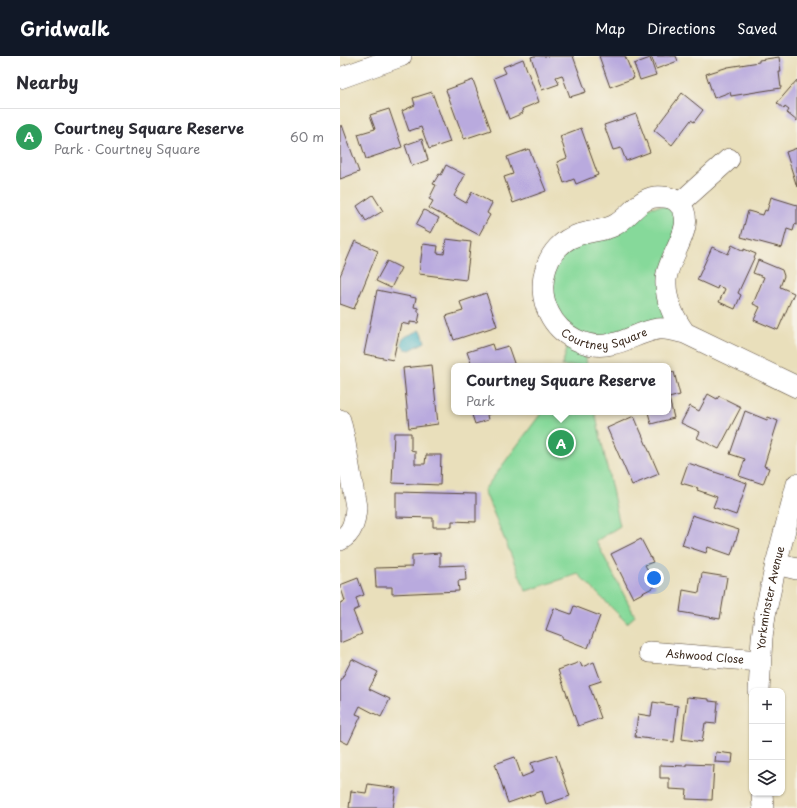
<!DOCTYPE html>
<meta charset="utf-8">
<style>
body{margin:0;font-family:"Playpen Sans",sans-serif;background:#f2f2f3;color:#2b2b33}
.controls{position:absolute;right:12px;bottom:12px;display:grid;overflow:hidden;border-radius:8px;box-shadow:0 1px 3px #0004}
.controls button{width:36px;height:36px;display:grid;place-items:center;padding:0;border:0;border-bottom:1px solid #e1e1e2;background:#fff;color:#2b2b33;font:20px sans-serif}
.you{position:absolute;left:314px;top:522px;width:14px;height:14px;margin:-10px;border:3px solid #fff;border-radius:50%;background:#1a73e8;box-shadow:0 0 0 6px #1a73e833}
.badge{display:grid;place-items:center;width:26px;height:26px;border-radius:50%;background:#111827;color:#fff;font-size:13px;font-weight:700}
.pin{position:absolute;translate:-50% -50%;border:2px solid #fff;box-shadow:0 1px 4px #0006}
.popup{position:absolute;left:111px;top:307px;width:220px;height:52px;box-sizing:border-box;display:grid;place-content:center;border-radius:8px;background:#fff;filter:drop-shadow(0 1px 3px #0005);font-size:13px;white-space:nowrap;color:#7c7c81}
.popup b{font-size:15px;color:#2b2b33}
.popup::after{content:'';position:absolute;left:50%;top:100%;margin-left:-8px;border:8px solid transparent;border-top-color:#fff}
.list{margin:0;padding:0;list-style:none}
h2{display:flex;justify-content:space-between;align-items:center;height:52px;margin:0;padding:0 16px;font-size:17px}
h2 small{font-size:13px;font-weight:400;color:#7c7c81}
.list li{display:grid;grid-template-columns:26px 1fr auto;gap:12px;align-items:center;box-sizing:border-box;height:56px;padding:0 16px;border-top:1px solid #e1e1e2}
.list b{display:block;font-size:15px;white-space:nowrap}
.list p{margin:0;font-size:13px;white-space:nowrap;color:#7c7c81}
.list em{font-size:13px;font-style:normal;color:#7c7c81}
.icon{flex:none;width:22px;height:22px;fill:none;stroke:currentColor;stroke-width:2;stroke-linecap:round;stroke-linejoin:round}
.map{position:relative;flex:none;width:457px;height:752px;overflow:hidden}
header{display:flex;align-items:center;gap:24px;box-sizing:border-box;height:56px;padding:0 20px;background:#111827;color:#fff}
header strong{font-size:19px}
nav{display:flex;gap:22px;margin-inline-start:auto;font-size:14px}
main{display:flex}
aside{flex:1;background:#fff}
.map>svg:first-child{display:block}
</style>
<header>
<strong>Gridwalk</strong>
<nav><a>Map</a><a>Directions</a><a>Saved</a></nav>
</header>
<main>
<aside>
<h2>Nearby<small></small></h2>
<ul class="list">
<li><span class="badge" style="background:#2e9e5b">A</span><div><b>Courtney Square Reserve</b><p>Park · Courtney Square</p></div><em>60 m</em></li>
</ul>
</aside>
<div class="map">
<svg width="457" height="752" viewBox="0 0 457 752">
<rect width="100%" height="100%" fill="#f7f3e8"/>
<filter id="ink" filterUnits="userSpaceOnUse"><feTurbulence type="fractalNoise" baseFrequency=".025" numOctaves="2"/><feDisplacementMap in="SourceGraphic" scale="8" xChannelSelector="R" yChannelSelector="G"/><feConvolveMatrix kernelMatrix="1 2 1 2 8 2 1 2 1" color-interpolation-filters="sRGB"/></filter>
<filter id="wash" filterUnits="userSpaceOnUse"><feTurbulence type="fractalNoise" baseFrequency=".012" numOctaves="4" result="noise"/><feDisplacementMap in="SourceGraphic" scale="16" xChannelSelector="R" yChannelSelector="G"/><feGaussianBlur stdDeviation="0.9" result="paint"/><feColorMatrix in="noise" values="0 0 0 0 0 0 0 0 0 0 0 0 0 0 0 0 0 1.4 0 .05"/><feComposite in="paint" operator="in"/></filter>
<g filter="url(#wash)">
<rect width="100%" height="100%" fill="#e9dfbb"/>
<!-- green -->
<path fill="#86d99a" stroke="#60825c" d="M339,148l-8,56 5,61 -92,22 3,23h-25l8,-29 -15,-14 -6,-62 84,-52z
M202,356h53l25,114 -24,15 39,75 -8,7 -49,-49 -52,17 -42,-101z"/>
<!-- water -->
<path fill="#45b1c2" stroke="#406e70" d="M79,274l3,2 3,10 -15,8 -5,-1 -4,-6c3,-9 12,-8 18,-13z"/>
<g id="blocks">
<!-- building -->
<path fill="#b9aade" d="M194,0h39l13,36 -16,5 -8,-22 -6,2 3,7 -17,6 -11,-33z
M259,0h26l9,22 -24,9z
M311,0h25l2,5 -22,8z
M439,1l2,15h-2l2,16 -50,8 -1,-4 -16,6 -8,-24 22,-7 31,-5v-2z
M310,2l6,17 -16,5 -6,-16z
M183,3l16,43 -17,7 1,4 -14,6 -15,-41 12,-5 -3,-6z
M133,24l18,50 -27,9 -18,-49z
M457,24v41l-10,-8 2,-3 -4,-3 -1,2 -7,-6z
M92,36l18,50 -21,7 -8,-22 -12,4 -7,-20 13,-6 -2,-7z
M342,37l21,17 -9,12 -3,-2 -19,25 -18,-15z
M49,53l13,38 -36,12 -8,-25 17,-5 -5,-14z
M296,58l14,38 -24,9 -5,-13 -8,2 -9,-25z
M2,69l17,47 -19,7v-53z
M241,72l17,47 -22,9 -2,-5 -10,4 -7,-21 10,-4 -7,-22z
M82,83l6,21 -16,6 -7,-21z
M457,92v39l-11,-35z
M189,93l17,42 -33,12 -9,-26 9,-3 -6,-17z
M106,109l19,10 -11,21 12,7 6,-11 20,11 -5,10 3,2 -11,20 -50,-27 4,-7 -4,-2 7,-14 -3,-1 6,-10 2,1z
M33,139l10,16 -17,10 -9,-15z
M431,141l26,8v20l-2,-1 -2,7 -6,-2 -5,19 -41,-11 7,-26 15,4 2,-5 2,1z
M84,154l15,8 -8,15 -15,-8z
M106,183l25,3 -5,38 -47,-6 4,-30 15,2 -1,7 7,1z
M15,185l23,10 -24,58 -14,-5v-28z
M392,189l12,6v-2l12,5 -18,39 3,2 -6,14 -16,-7 6,-13 -7,-3 -1,3 -20,-9 15,-33 16,7z
M418,204l24,10 2,6 -4,11 14,6 -16,37 -24,-10 6,-13 -7,-3 11,-27 -11,-4z
M47,205l14,7 -10,20 -15,-7z
M37,234l39,8 -2,9 4,1v4l2,1 -2,10 -8,-1v3l-9,-2 -8,37 -29,-6z
M146,237l11,33 -43,14 -8,-24 17,-5 -3,-9z
M152,288l2,6 14,-4 7,20h-43l-5,-14z
M92,309l6,59 -29,4 -6,-60z
M334,316l6,23 -11,3 5,20 -23,6 -3,-12h20v-38z
M368,338l9,5 2,-3 22,11 -22,42 -22,-11 3,-6 -19,-9 9,-17 9,5z
M405,355l22,9 1,-3 10,4 -14,45 5,2 -6,16 -24,-8 6,-17 -15,-5z
M131,356h23l-7,3 1,5 -13,4z
M294,360l25,58 -27,11 -25,-57z
M54,377h17v17l4,1v13h10l1,-9h15l-1,30 -48,-2z
M348,407l59,20 -11,32 -23,-8 4,-10 -20,-7 1,-2 -17,-5z
M56,436l80,2v28l-24,-1v6h-19v-9l-37,-1z
M352,459l47,15 -8,25 -23,-8 -2,6 -24,-8z
M301,483l12,23 -8,3 11,21 -23,12 -22,-44z
M100,497v13l25,-1 1,15 -8,1 1,10 -67,3v-7h-16l-1,-19 37,-1v-12z
M362,517l25,4 -7,42 -40,-7 3,-22 16,3z
M18,522l6,17 -8,3 3,10 -6,3 9,23 -22,9v-40l5,-2 -5,-16z
M234,550l26,10 -12,32 -26,-10v-2l-16,-6 8,-22 17,6z
M12,603l26,13 -9,17 21,10 -9,18 -21,-11 -4,8 5,2 -13,28 -8,-4v-58z
M240,606l2,5 12,-5 7,19 -12,4 12,33 -23,8 -20,-56z
M347,641l22,2v2l9,1 -2,22 -11,-1 -3,19 -20,-3z
M313,646l25,4 -4,36 -39,-5 3,-23 13,2z
M376,696l17,2 -1,9 -17,-1z
M216,699l14,41 -24,8 -4,-13 -34,12 -13,-39 20,-7 7,20 12,-5 -3,-9z
M346,708l28,1 -2,35 -26,-1 1,-9 -18,-1v-11h-9v-13l26,1z
M28,728l28,4 -3,20h-44l2,-17 15,2z"/>
</g>
</g>
<g filter="url(#ink)">
<use href="#blocks" fill-opacity="0" stroke="#554536" stroke-width="1"/>
<g fill="none" stroke-linecap="round" stroke-linejoin="round">
<!-- street casing -->
<g stroke="#554536" stroke-width="22">
<g id="street">
<path d="M0,22l61,-22"/>
<path d="M339,148l50,-45"/>
<path id="s1" d="M345,277c-12,-16 -20,-33 -19,-53 1,-23 33,-56 13,-76 -4,-5 -10,-7 -16,-7 -24,-3 -31,20 -50,29 -11,5 -24,5 -35,9 -32,10 -43,50 -29,78 11,23 38,37 63,31 16,-3 30,-13 46,-15 9,-1 18,2 27,4l112,54"/>
<path d="M0,364l4,17 12,70c-1,14 -3,26 -16,33"/>
<path d="M436,508l21,5"/>
<path id="s2" d="M309,596l111,9"/>
<path id="s3" d="M419,635l3,-53 3,-23 11,-51 21,-80"/>
<path d="M422,737l1,15"/>
</g>
</g>
<!-- street -->
<use href="#street" stroke="#fff" stroke-width="21"/>
</g>
</g>
<g text-anchor="middle" stroke-width="3" stroke-linejoin="round" paint-order="stroke">
<!-- street labels -->
<g font-size="11" fill="#3b2a1e" stroke="#f7f3e8">
<text dy="4" stroke="none"><textPath href="#s1" startOffset="414">Courtney Square</textPath></text>
<text dy="4" stroke="none"><textPath href="#s3" startOffset="94">Yorkminster Avenue</textPath></text>
<text dy="4" stroke="none"><textPath href="#s2" startOffset="56">Ashwood Close</textPath></text>
</g>
</g>
</svg>
<div class="controls">
<button>+</button>
<button>−</button>
<button><svg class="icon" aria-label="layers" viewBox="0 0 24 24"><path d="M12 4l9 5-9 5-9-5zM3 14l9 5 9-5"/></svg></button>
</div>
<div class="you"></div>
<div class="pin badge" style="left:221px;top:387px;background:#2e9e5b">A</div>
<div class="popup"><b>Courtney Square Reserve</b>Park</div>
</div>
</main>
